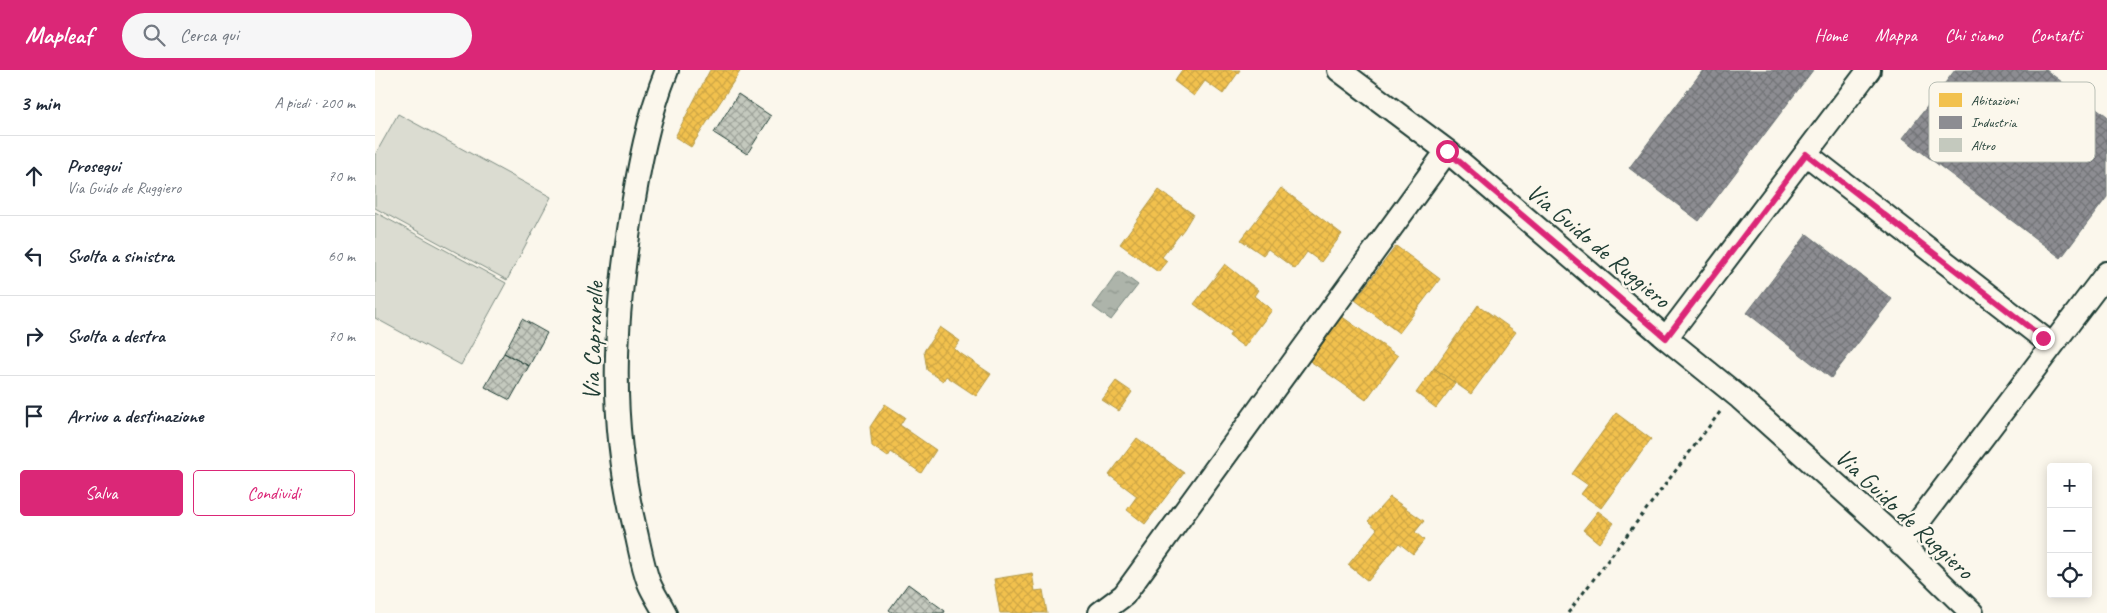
<!DOCTYPE html>
<html lang="it">
<meta charset="utf-8">
<style>
body{margin:0;font-family:Caveat,sans-serif;background:#f6f6f7;color:#1f2937}
.controls{position:absolute;right:15px;bottom:15px;display:grid;overflow:hidden;border-radius:5px;box-shadow:0 2px 12px #0003}
.controls button{width:45px;height:45px;display:grid;place-items:center;padding:0;border:0;border-bottom:1px solid #e0e1e3;background:#fff;color:#1f2937;font:25px sans-serif}
.stop{position:absolute;width:15px;height:15px;margin:-11px;border:4px solid #db2777;border-radius:50%;background:#fff}
.stop.end{background:#db2777;border-color:#fff;box-shadow:0 1px 5px #0008}
.list{margin:0;padding:0;list-style:none}
h2{display:flex;justify-content:space-between;align-items:center;height:65px;margin:0;padding:0 20px;font-size:21px}
h2 small{font-size:16px;font-weight:400;color:#747a83}
.list li{display:grid;grid-template-columns:32px 1fr auto;gap:15px;align-items:center;box-sizing:border-box;height:80px;padding:0 20px;border-top:1px solid #e0e1e3}
.list b{display:block;font-size:19px;white-space:nowrap}
.list p{margin:0;font-size:16px;white-space:nowrap;color:#747a83}
.list em{font-size:16px;font-style:normal;color:#747a83}
.actions{display:flex;gap:10px;padding:15px 20px}
.actions a{flex:1;padding:11px 0;border:1px solid #db2777;border-radius:5px;text-align:center;font-size:18px;color:#db2777}
.actions .main{background:#db2777;color:#fff}
.icon{flex:none;width:28px;height:28px;fill:none;stroke:currentColor;stroke-width:2;stroke-linecap:round;stroke-linejoin:round}
.map{position:relative;flex:none;width:1732px;height:543px;overflow:hidden}
header{display:flex;align-items:center;gap:30px;box-sizing:border-box;height:70px;padding:0 25px;background:#db2777;color:#fff}
header strong{font-size:24px}
nav{display:flex;gap:28px;margin-inline-start:auto;font-size:18px}
.search{width:350px;height:45px;background:#f6f6f7;display:flex;align-items:center;gap:12px;box-sizing:border-box;padding:0 18px;border-radius:28px;color:#747a83;font-size:19px}
main{display:flex}
aside{flex:1;background:#fff}
.map>svg:first-child{display:block}
</style>
<header>
<strong>Mapleaf</strong>
<div class="search"><svg class="icon" aria-label="search" viewBox="0 0 24 24"><circle cx="10" cy="10" r="6"/><path d="M15 15l6 6"/></svg>Cerca qui</div>
<nav><a>Home</a><a>Mappa</a><a>Chi siamo</a><a>Contatti</a></nav>
</header>
<main>
<aside>
<h2>3 min<small>A piedi · 200 m</small></h2>
<ul class="list">
<li><svg class="icon" aria-label="ahead" viewBox="0 0 24 24"><path d="M12 20V5M6 11l6-6 6 6"/></svg><div><b>Prosegui</b><p>Via Guido de Ruggiero</p></div><em>70 m</em></li>
<li><svg class="icon" aria-label="left" viewBox="0 0 24 24"><path d="M17 20v-9H6M10 6l-5 5 5 5"/></svg><div><b>Svolta a sinistra</b></div><em>60 m</em></li>
<li><svg class="icon" aria-label="right" viewBox="0 0 24 24"><path d="M7 20v-9h11M14 6l5 5-5 5"/></svg><div><b>Svolta a destra</b></div><em>70 m</em></li>
<li><svg class="icon" aria-label="arrive" viewBox="0 0 24 24"><path d="M6 21V4h12l-3 4 3 4H6"/></svg><div><b>Arrivo a destinazione</b></div></li>
</ul>
<div class="actions"><a class="main">Salva</a><a>Condividi</a></div>
</aside>
<div class="map">
<svg width="1732" height="543" viewBox="0 0 1732 543">
<defs>
<pattern id="water-ripples" width="26" height="14" patternUnits="userSpaceOnUse" patternTransform="scale(1.25)"><rect width="26" height="14" fill="#adb4aa"/><path d="M2 4q2-2 4 0t4 0M15 11q2-2 4 0t4 0" fill="none" stroke="#8c948b"/></pattern>
<pattern id="homes-cross-hatch" width="8" height="8" patternUnits="userSpaceOnUse" patternTransform="scale(1.25)"><rect width="8" height="8" fill="#f2c14e"/><path d="M0 0l8 8M0 8l8-8" fill="none" stroke="#cfa745"/></pattern>
<pattern id="industry-cross-hatch" width="8" height="8" patternUnits="userSpaceOnUse" patternTransform="scale(1.25)"><rect width="8" height="8" fill="#8d8d92"/><path d="M0 0l8 8M0 8l8-8" fill="none" stroke="#737478"/></pattern>
<pattern id="building-cross-hatch" width="8" height="8" patternUnits="userSpaceOnUse" patternTransform="scale(1.25)"><rect width="8" height="8" fill="#c4c9be"/><path d="M0 0l8 8M0 8l8-8" fill="none" stroke="#9fa49b"/></pattern>
</defs>
<rect width="100%" height="100%" fill="#fbf7ec"/>
<filter id="ink" filterUnits="userSpaceOnUse"><feTurbulence type="fractalNoise" baseFrequency=".02" numOctaves="2"/><feDisplacementMap in="SourceGraphic" scale="10" xChannelSelector="R" yChannelSelector="G"/><feConvolveMatrix kernelMatrix="1 2 1 2 8 2 1 2 1" color-interpolation-filters="sRGB"/></filter>
<g filter="url(#ink)">
<!-- garden -->
<path fill="#dbdcd1" stroke="#7d8c82" d="M23,44l153,83 -44,83 -132,-72v-53z
M0,142l131,71 -45,82 -86,-47z"/>
<!-- water -->
<path fill="url(#water-ripples)" stroke="#74847b" d="M744,201l19,14 -27,35 -18,-13z"/>
<!-- homes -->
<path fill="url(#homes-cross-hatch)" stroke="#b39946" d="M335,0h31l-50,77 -16,-10z
M807,0h58l-17,24 -18,-13 -11,15 -20,-15z
M906,118l61,46 -21,28 -14,-10 -12,17 -27,-20 -5,6 -22,-15z
M784,120l34,24 -9,15 -22,28 5,4 -9,11 -38,-28z
M1021,176l44,33 -41,54 -44,-33z
M850,194l33,26 -4,6 18,14 -28,37 -15,-11 2,-4 -37,-28z
M1103,235l38,27 -45,62 -37,-26z
M966,246l57,40 -32,44 -56,-39z
M565,257l20,14 -6,8 37,25 -15,22 -30,-20 -3,5 -16,-11 -3,-19z
M1059,298l21,15 -19,25 -20,-15z
M741,311l16,11 -13,19 -17,-11z
M510,334l20,13 -5,8 36,25 -15,23 -30,-21 -3,5 -16,-11 -2,-19z
M1241,343l35,26 -50,69 -20,-14 7,-9 -16,-11z
M762,368l47,35 -39,51 -18,-14 10,-14 -28,-21z
M1015,427l34,24 -9,11 9,8 -11,14 -14,-11 -31,38 -20,-16 29,-36 -9,-8z
M1223,441l16,12 -15,20 -16,-13z
M657,503l3,18 8,-1 4,23h-47l-6,-34z"/>
<!-- industry -->
<path fill="url(#industry-cross-hatch)" stroke="#6c7576" d="M1328,0h110l-114,151 -70,-53z
M1580,0h91l61,46v81l-46,61 -158,-120z
M1432,164l85,65 -61,79 -84,-65z"/>
<!-- building -->
<path fill="url(#building-cross-hatch)" stroke="#1f3d34" d="M363,24l33,22 -24,38 -33,-21z
M147,249l25,14 -18,33 -25,-13z
M129,283l25,13 -19,34 -25,-13z
M533,514l37,27 -1,2h-51l-4,-3z"/>
<g fill="none" stroke-linecap="round" stroke-linejoin="round">
<!-- street casing -->
<g stroke="#1f3d34" stroke-width="26">
<path id="street" d="M964,0l108,81 219,187 74,60 145,130 87,85
M1431,84l237,184
M1291,268l203,-268
M1526,475l206,-272
M290,543c-5,-10 -12,-20 -16,-30 -7,-18 -10,-40 -15,-59 -25,-105 -20,-201 -3,-307 8,-50 17,-100 36,-147
M725,543l24,-18 323,-444"/>
</g>
<!-- path -->
<path stroke="#1f3d34" stroke-width="3" stroke-dasharray="4 4" stroke-linecap="butt" d="M1193,543l152,-201"/>
<!-- street -->
<use href="#street" stroke="#fbf7ec" stroke-width="22"/>
</g>
</g>
<g fill="none" stroke-linecap="round" stroke-linejoin="round" filter="url(#ink)">
<!-- route -->
<path stroke="#db2777" stroke-width="6" d="M1072,81l219,187 140,-184 237,184"/>
</g>
<g text-anchor="middle" stroke-width="5" stroke-linejoin="round" paint-order="stroke">
<!-- street labels -->
<g font-size="25" fill="#1f3d34" stroke="#fbf7ec">
<text transform="translate(1224 175) rotate(40)" y="9">Via Guido de Ruggiero</text>
<text transform="translate(217 271) rotate(-88)" y="9">Via Caprarelle</text>
<text transform="translate(1530 443) rotate(43)" y="9">Via Guido de Ruggiero</text>
</g>
</g>
<!-- legend -->
<rect x="1554" y="12" width="166" height="80" rx="8" fill="#fbf7ec" stroke="#b9bfb5" stroke-width="1"/>
<rect x="1564" y="23" width="23" height="14" fill="#f2c14e"/>
<rect x="1564" y="46" width="23" height="13" fill="#8d8d92"/>
<rect x="1564" y="68" width="23" height="14" fill="#c4c9be"/>
<g font-size="14" fill="#1f3d34">
<text x="1596" y="35">Abitazioni</text>
<text x="1596" y="57">Industria</text>
<text x="1596" y="80">Altro</text>
</g>
</svg>
<div class="controls">
<button>+</button>
<button>−</button>
<button><svg class="icon" aria-label="locate" viewBox="0 0 24 24"><circle cx="12" cy="12" r="6"/><path d="M12 2v4M12 18v4M2 12h4M18 12h4"/></svg></button>
</div>
<div class="stop" style="left:1072px;top:81px"></div>
<div class="stop end" style="left:1668px;top:268px"></div>
</div>
</main>
